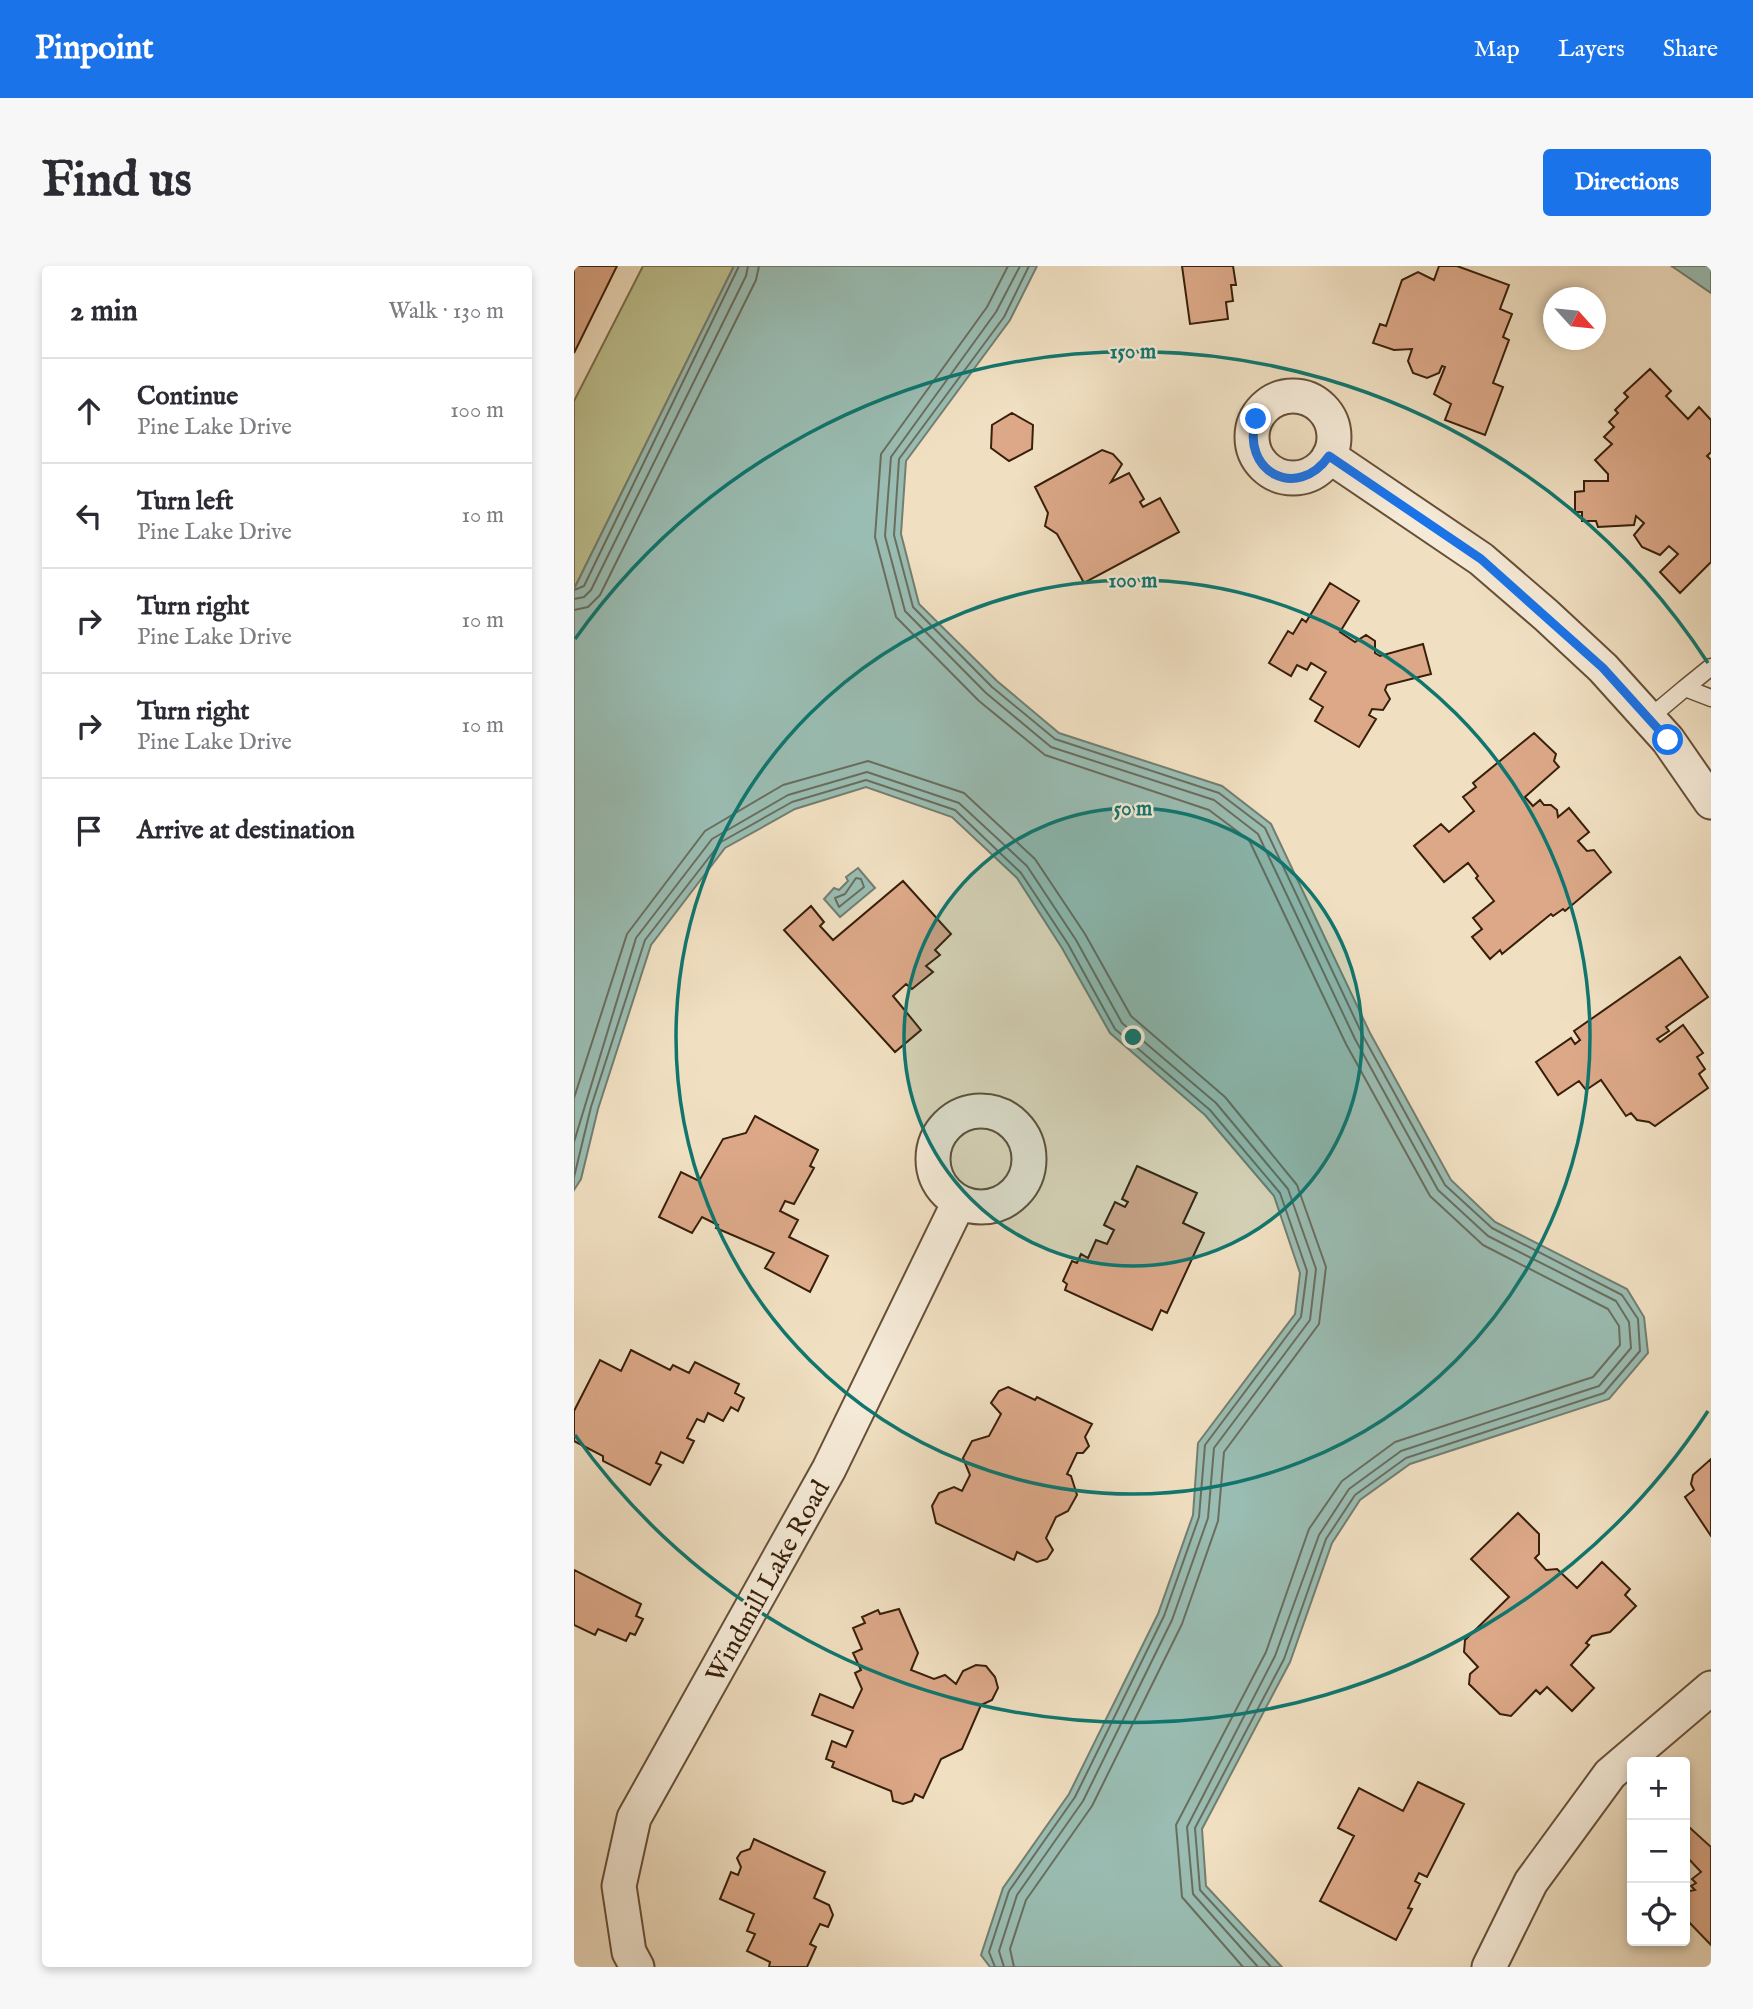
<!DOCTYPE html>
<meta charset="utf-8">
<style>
body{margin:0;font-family:"IM FELL English",serif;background:#f7f7f7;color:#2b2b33}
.controls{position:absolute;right:21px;bottom:21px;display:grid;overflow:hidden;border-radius:7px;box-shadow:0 4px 10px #0003}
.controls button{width:63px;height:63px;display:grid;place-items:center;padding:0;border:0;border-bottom:2px solid #e1e1e2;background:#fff;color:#2b2b33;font:35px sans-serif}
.compass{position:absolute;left:969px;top:21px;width:63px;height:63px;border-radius:50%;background:#fff;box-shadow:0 4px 10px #0003;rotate:117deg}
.stop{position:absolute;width:21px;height:21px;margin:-16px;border:5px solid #1a73e8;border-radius:50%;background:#fff}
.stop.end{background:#1a73e8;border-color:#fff;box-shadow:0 2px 7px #0008}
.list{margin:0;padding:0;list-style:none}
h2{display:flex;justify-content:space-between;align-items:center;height:91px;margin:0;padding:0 28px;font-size:30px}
h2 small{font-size:23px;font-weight:400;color:#7c7c81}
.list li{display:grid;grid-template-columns:46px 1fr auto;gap:21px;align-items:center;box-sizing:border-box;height:105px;padding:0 28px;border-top:2px solid #e1e1e2}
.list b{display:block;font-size:26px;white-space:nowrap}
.list p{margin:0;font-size:23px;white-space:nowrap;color:#7c7c81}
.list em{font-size:23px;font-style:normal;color:#7c7c81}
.icon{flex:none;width:38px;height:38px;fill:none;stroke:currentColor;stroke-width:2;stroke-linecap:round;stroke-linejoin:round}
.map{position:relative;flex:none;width:1137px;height:1701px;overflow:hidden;border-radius:7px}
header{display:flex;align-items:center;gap:42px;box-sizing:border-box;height:98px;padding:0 35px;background:#1a73e8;color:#fff}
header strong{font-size:33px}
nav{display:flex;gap:38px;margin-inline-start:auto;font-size:24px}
.intro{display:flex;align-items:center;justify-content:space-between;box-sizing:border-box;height:168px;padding:0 42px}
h1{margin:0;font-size:49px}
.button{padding:18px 32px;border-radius:7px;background:#1a73e8;color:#fff;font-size:24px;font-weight:700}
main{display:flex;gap:42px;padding:0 42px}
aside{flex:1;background:#fff;border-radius:7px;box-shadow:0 4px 10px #0003}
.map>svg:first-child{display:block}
</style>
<header>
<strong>Pinpoint</strong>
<nav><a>Map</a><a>Layers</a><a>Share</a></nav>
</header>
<div class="intro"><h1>Find us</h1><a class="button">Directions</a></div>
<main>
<aside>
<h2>2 min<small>Walk · 130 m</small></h2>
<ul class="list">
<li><svg class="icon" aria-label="ahead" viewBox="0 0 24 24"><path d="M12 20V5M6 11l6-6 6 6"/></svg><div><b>Continue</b><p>Pine Lake Drive</p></div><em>100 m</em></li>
<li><svg class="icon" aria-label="left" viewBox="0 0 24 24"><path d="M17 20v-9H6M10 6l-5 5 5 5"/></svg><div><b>Turn left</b><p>Pine Lake Drive</p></div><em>10 m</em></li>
<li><svg class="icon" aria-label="right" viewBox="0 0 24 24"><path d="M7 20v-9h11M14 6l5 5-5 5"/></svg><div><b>Turn right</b><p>Pine Lake Drive</p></div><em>10 m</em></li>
<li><svg class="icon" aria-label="right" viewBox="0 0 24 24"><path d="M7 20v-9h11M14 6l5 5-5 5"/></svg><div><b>Turn right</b><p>Pine Lake Drive</p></div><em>10 m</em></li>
<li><svg class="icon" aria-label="arrive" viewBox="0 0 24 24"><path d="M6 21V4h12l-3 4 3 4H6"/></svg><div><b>Arrive at destination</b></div></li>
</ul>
</aside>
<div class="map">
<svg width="1137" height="1701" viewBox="0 0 1137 1701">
<rect width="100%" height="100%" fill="#f0dfc1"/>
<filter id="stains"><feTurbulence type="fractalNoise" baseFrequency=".00286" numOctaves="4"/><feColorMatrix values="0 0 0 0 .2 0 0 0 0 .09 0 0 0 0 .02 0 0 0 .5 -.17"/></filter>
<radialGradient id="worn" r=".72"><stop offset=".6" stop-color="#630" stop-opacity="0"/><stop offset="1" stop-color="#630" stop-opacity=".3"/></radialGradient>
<!-- green -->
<path fill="#bdc190" stroke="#7a704d" stroke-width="2" d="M69,0h91l-160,323v-188z"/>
<!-- water -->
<path fill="#9abdb3" stroke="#737e6f" stroke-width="2" d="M160,0h303l-27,54 -104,141 -5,73 18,70 78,77 62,52 163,53 49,38 99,209 81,147 44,42 132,67 17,28 4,36 -39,46 -199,65 -50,36 -28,43 -42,119 -88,167 4,57 76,81h-292l-9,-12 22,-67 66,-94 89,-180 35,-99 5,-72 97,-129 5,-41 -26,-77 -69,-81 -95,-82 -48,-85 -45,-70 -65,-61 -86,-30 -71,22 -70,39 -74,97 -53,164 -17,70 -7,11v-601z
M1097,0h40v27l-38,-26z
M284,602l17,20 -35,29 -16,-18 10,-11 5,2 9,-9 -2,-4z"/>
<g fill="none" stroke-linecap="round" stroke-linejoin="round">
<!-- shore -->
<path stroke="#696e5e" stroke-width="2" d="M434,0l-21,41 -106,147 -6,83 21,80 83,84 66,54 164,55 40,30 97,204 84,152 53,49 125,64 11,17 1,19 -27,32 -198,65 -53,39 -33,48 -43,123 -90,173 6,72 61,70
M446,0l-24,46 -105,145 -6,79 20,75 81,82 65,54 163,53 44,34 97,205 83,151 50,46 128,65 13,21 2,26 -32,38 -198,65 -52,38 -30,46 -44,121 -88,171 6,67 65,73
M455,0l-25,51 -105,142 -5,76 19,72 79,80 63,52 164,54 46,35 98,208 82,149 47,43 130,67 16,24 2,32 -36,42 -198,65 -51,37 -29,44 -42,120 -89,169 5,62 71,77
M0,324l10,-4 155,-320
M0,333l10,-2 7,-7 155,-314 2,-10
M0,344l14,-3 12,-12 156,-315 3,-14
M282,612l5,1 3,8 -25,20 -4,-9 10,-4z
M0,832l53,-164 78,-103 78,-46 85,-24 96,32 71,66 50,75 46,82 94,81 72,88 29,82 -7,57 -95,128 -6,69 -36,103 -90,182 -66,94 -16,49 4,18
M0,876l62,-204 76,-99 76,-44 79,-23 92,31 68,63 49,74 46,83 94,80 72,86 28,80 -6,51 -96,128 -6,70 -36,102 -89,181 -66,94 -18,56 5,16
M0,911l17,-70 54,-167 76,-98 71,-40 74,-22 89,30 66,63 47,71 47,85 95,81 70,83 27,78 -6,46 -96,128 -6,72 -35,99 -89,181 -66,94 -20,61 6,15"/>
</g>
<!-- building -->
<path fill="#dca888" stroke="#381f0a" stroke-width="2" d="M0,0h43l-43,87z
M608,0h51l3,19h-5l2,16 -7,1 2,17 -38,5z
M865,0h18l52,19 -9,24 12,5 -9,23 6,3 -16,43 10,4 -18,48 -40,-15 6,-16 -17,-10 11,-27 -3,-1 -3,7 -12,5 -14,-5 -5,-12 4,-12 -18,1 -21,-7 7,-19 6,2 16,-46 16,-8 16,8z
M1076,103l21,22 -5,5 22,23 11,-12 12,13v32l-4,4 4,4v102l-31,31 -20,-21 18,-18 -9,-8 -9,9 -18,-8 -8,-12 10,-12 -8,-7 -2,9 -36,2 -2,-6h-14v-9h-7v-20l9,-1v-10h24v-7l-13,-14 17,-16 -8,-7 10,-10 -5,-5 9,-9 -3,-3 13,-13 -4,-4z
M438,147l21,12 -1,24 -23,12 -18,-13 1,-23z
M528,184l11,4 9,10 -11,18 18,-9 15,26 -4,3 3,5 17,-9 19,34 -95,51 -27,-49 -12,-8 3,-13 -13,-26z
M756,317l29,18 -19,31 15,10 11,-7 9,6v12l5,3 43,-12 8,30 -44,11 -2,5 5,9 -7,11 -11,-1 -3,6 7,4 -17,28 -44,-26 8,-14 -13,-8 16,-27 -15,-9 -4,7 -10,-5 -6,11 -22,-13 19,-32 5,3 9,-15 4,3z
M960,467l22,21 -2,7 5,6 -34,30 8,9 7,-6 4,5h7l6,5 1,7 11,-9 20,24 -11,9 9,10 7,-1 17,22 -46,39 -2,-2 -10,7 -2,-2 -49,40 -2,-4 -10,9 -18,-22 10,-8 -9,-11 21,-17 -18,-23 2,-2 -10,-13 -24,19 -30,-36 27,-22 8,8 25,-21 -11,-14 13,-10 -3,-4z
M329,615l48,53 -16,16 5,5 -14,11 7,6 -21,17 -6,-5 -13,12 28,34 -26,22 -111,-122 27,-24 13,16 -4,4 13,14z
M1106,691l28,40 -42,30 3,4 -12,8 3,3 23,-17 20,28 -6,4 8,12 -6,5 9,14 -53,38 -6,-4 -12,-2 -6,-7 -5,3 -25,-36 -15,10 -7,-9 -21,14 -22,-33 35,-24 4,6 5,-4 -6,-9z
M181,850l63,34 -8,16 4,2 -20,36 -9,-3 -5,10 18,9 -9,17 39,19 -18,36 -45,-24 9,-15 -58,-25 2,-3 -16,-8 -10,16 -33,-16 22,-45 18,9 24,-42 23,-6z
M563,900l60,27 -14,30 21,10 -37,80 -6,-3 -9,20 -87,-40 2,-6 -4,-3 9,-20 5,2 4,-9 7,4 8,-18 11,4 7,-14 -10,-5 11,-23 10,5 3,-5 -6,-3z
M57,1084l39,20 3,-5 16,8 6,-11 44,22 -4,9 9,5 -6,13 -7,-4 -8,14 -15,-8 -4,9 -7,-3 -10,19 7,3 -11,22 -22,-11 -5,11 5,2 -11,20 -47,-24v-5l-29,-15v-30l26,-51 21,11z
M434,1121l27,13 2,-3 55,27 -7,13 4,9 -6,7h-6l-10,21 4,2 6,19 -9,16 -12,6 -10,21 7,12 -6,9 -10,3 -20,-10 -3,8 -78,-37 -4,-17 7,-13 15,-6 8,4 8,-16 -7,-17 9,-17 17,-5 12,-22 -10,-11 8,-12z
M1137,1193v77l-26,-39 9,-7 -3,-6 2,-9z
M944,1247l21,21v20l-4,4 11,12 11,-1 20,19 25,-26 28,27 -5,6 11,11 -26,26 -18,4 -6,7 3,2 -18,20 23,23 -22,23 -25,-24 -7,7 -4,-4 -25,26 -11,-2 -31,-30 1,-10 8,-7 -14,-15 1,-12 44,-43 -38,-38z
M0,1304l67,34 -5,12 7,3 -8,16 -5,-2 -4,8 -28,-12 -3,6 -21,-10z
M325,1343l19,44 -7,17 23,9 11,-4 11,9 7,-13 13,-6 10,1 9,11 3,11 -6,12 -11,5 -19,44 -21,10 -18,39 -8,-4 -3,7 -9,3 -10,-3 -2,-10 -59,-24 2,-5 -8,-3 6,-18 14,6 7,-16 -41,-16 8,-21 33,14 9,-19 -7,-16 6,-3 -8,-17 9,-4 -9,-21 12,-5 -3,-6 16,-7 2,4z
M844,1516l46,22 -37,73 -8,-4 -4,8 5,3 -12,24 4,1 -16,31 -76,-39 34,-65 -16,-8 21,-40 44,23z
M1115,1561l22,20v98l-26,-27v-26l10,-2 -4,-4 5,-3 -4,-4 9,-7 -16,-17v-24z
M180,1573l71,33 -11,26 15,7 4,10 -5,12 -8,-3 -10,20 6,3 -9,20h-38l1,-5 -23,-11 8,-17 -8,-3 7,-17 -34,-15 11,-27 7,3 3,-8 -4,-9 4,-6 9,-3z"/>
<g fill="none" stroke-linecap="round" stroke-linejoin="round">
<!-- lane casing -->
<g stroke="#664f38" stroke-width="19">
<path id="lane" d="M1111,422l26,-21
M1074,453l37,-31 26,10"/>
</g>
<!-- street casing -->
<g stroke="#664f38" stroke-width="37">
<path id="street" d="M678 171a41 41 0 1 1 82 0a41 41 0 1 1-82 0Z
M755,190l152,103 65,56 57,53 65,72 43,62
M359 893a48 48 0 1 1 96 0a48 48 0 1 1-96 0Z
M63,1701l-8,-15 -10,-66 15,-68 195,-349 130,-267
M915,1701l42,-85 79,-108 101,-86"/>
</g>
<!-- lane -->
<use href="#lane" stroke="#f5ead7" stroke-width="16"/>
<!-- street -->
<use href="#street" stroke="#f5ead7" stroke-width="33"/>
</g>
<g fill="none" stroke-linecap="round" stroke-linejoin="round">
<!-- route -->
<path stroke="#1a73e8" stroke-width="9" d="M682,153c-16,52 41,83 73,37l152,103 122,109 65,72"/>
</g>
<!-- distance rings -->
<circle cx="559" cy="771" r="229" fill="#0f766e" fill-opacity=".12"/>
<g fill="none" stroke="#0f766e" stroke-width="3.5">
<circle cx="559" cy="771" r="229"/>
<circle cx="559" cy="771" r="457"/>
<path d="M1134 1145A686 686 0 0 1 1 1169M1 373A686 686 0 0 1 1134 397"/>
</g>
<g text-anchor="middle" stroke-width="5" stroke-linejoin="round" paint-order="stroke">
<!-- street labels -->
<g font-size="26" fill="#381f0a" stroke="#f5ead7">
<text transform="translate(193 1315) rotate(-61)" y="9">Windmill Lake Road</text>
</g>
</g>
<circle cx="559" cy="771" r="10" fill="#0f766e" stroke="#f5ead7" stroke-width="3.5"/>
<g font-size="21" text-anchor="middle" font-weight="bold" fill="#0f766e" stroke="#f5ead7" stroke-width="5" stroke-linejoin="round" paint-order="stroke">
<text x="559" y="92">150 m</text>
<text x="559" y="321">100 m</text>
<text x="559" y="549">50 m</text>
</g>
<rect width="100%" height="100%" filter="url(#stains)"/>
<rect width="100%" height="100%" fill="url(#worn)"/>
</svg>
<div class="controls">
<button>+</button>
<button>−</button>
<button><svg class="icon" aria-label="locate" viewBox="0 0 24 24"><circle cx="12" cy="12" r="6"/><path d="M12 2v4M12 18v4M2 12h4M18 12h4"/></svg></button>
</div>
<svg class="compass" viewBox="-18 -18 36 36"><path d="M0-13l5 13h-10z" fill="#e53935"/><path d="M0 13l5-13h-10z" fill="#7c7c81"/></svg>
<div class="stop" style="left:1094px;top:474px"></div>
<div class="stop end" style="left:682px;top:153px"></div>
</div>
</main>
